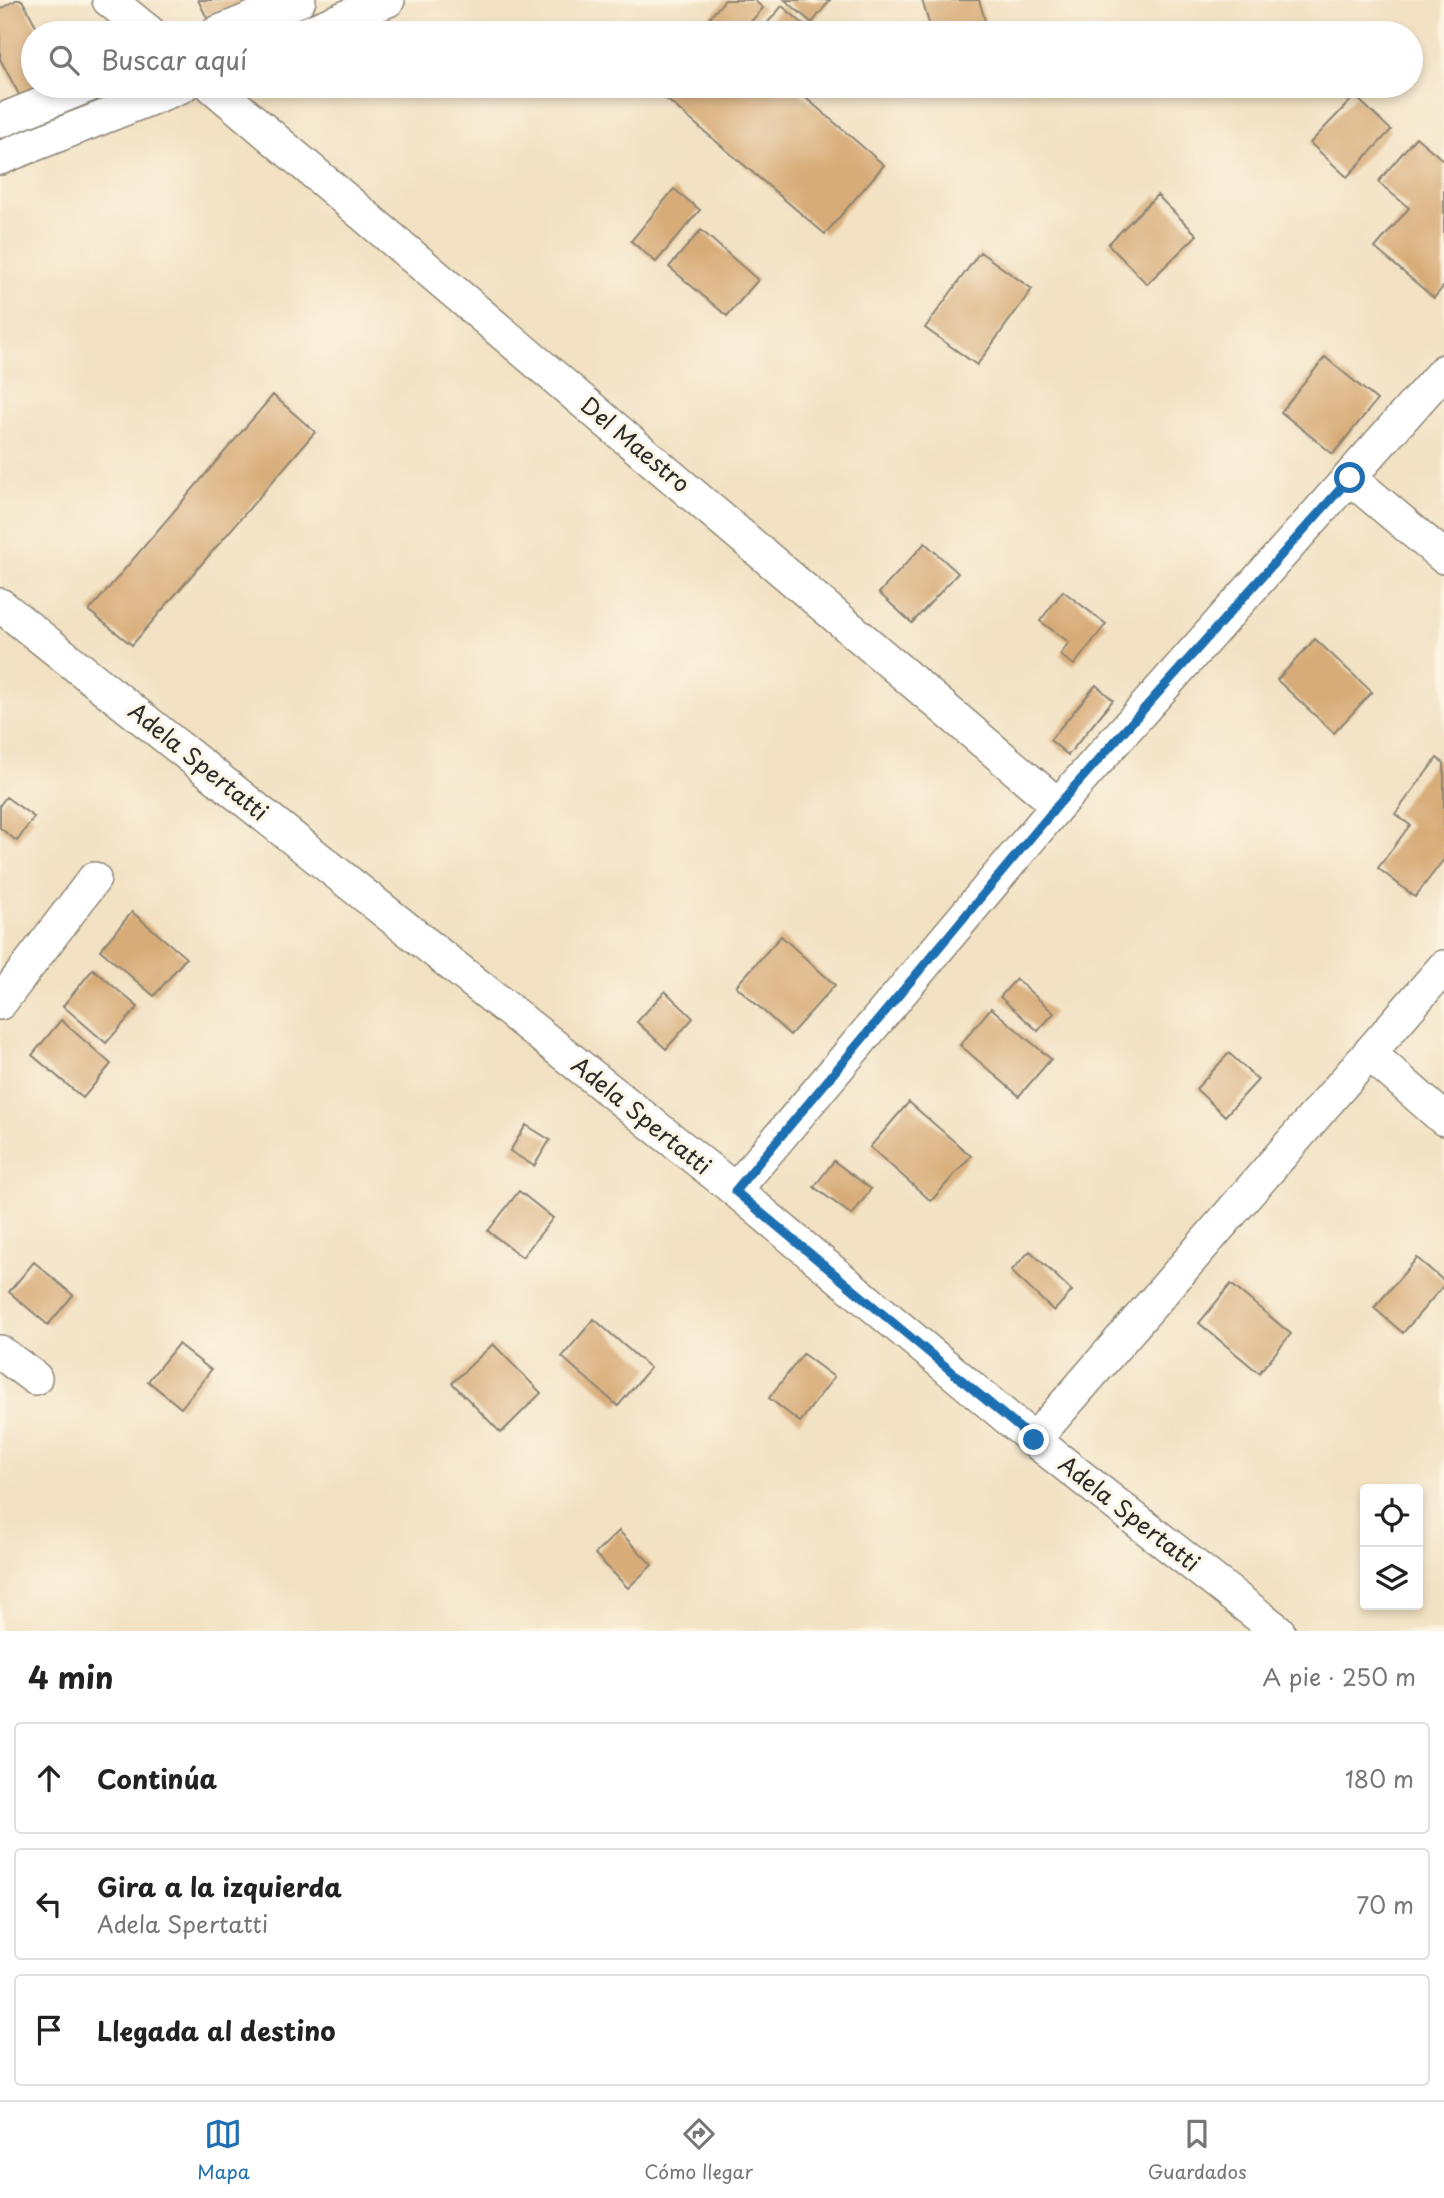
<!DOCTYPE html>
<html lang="es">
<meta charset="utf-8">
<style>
body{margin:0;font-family:"Playpen Sans",sans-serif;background:#f6f6f6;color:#222}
.controls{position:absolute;right:21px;bottom:21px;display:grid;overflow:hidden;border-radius:7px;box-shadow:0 4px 10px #0003}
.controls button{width:63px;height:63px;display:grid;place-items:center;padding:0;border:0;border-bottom:2px solid #e0e0e0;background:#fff;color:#222;font:35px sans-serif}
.stop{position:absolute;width:21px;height:21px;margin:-16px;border:5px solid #1f6fb2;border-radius:50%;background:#fff}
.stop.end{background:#1f6fb2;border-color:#fff;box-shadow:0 2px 7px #0008}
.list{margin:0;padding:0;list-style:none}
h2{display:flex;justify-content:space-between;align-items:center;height:91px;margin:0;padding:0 28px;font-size:30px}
h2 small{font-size:23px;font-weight:400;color:#767676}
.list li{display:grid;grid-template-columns:46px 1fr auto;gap:21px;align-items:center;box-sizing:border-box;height:112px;margin:0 14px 14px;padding:0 14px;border:2px solid #e0e0e0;border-radius:7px}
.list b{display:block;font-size:26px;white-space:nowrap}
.list p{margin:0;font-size:23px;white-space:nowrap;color:#767676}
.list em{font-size:23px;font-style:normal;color:#767676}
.icon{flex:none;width:38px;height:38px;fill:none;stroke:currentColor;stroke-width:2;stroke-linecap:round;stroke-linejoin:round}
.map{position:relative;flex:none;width:1444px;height:1631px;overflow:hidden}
.search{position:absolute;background:#fff;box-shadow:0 4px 10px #0003;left:21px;right:21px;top:21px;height:77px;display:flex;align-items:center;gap:18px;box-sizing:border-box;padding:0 24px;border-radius:38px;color:#767676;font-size:26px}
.sheet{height:469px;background:#fff}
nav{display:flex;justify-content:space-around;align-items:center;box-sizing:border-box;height:98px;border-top:2px solid #e0e0e0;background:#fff;font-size:19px;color:#767676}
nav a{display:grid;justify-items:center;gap:4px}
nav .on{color:#1f6fb2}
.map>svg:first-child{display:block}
</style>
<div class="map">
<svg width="1444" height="1631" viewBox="0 0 1444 1631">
<rect width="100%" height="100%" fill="#fcf5e5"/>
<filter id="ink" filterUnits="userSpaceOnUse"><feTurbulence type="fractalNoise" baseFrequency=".0143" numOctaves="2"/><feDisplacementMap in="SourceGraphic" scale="14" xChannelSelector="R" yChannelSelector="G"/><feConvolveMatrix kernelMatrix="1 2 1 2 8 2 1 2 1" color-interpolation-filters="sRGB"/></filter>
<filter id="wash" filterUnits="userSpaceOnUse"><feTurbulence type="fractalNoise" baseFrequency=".00686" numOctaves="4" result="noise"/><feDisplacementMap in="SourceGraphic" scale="28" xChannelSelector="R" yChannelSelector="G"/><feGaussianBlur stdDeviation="1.57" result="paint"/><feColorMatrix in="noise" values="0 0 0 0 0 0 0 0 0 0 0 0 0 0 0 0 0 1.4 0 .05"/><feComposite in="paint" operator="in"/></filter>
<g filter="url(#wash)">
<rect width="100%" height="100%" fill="#f2e1c2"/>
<g id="blocks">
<!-- building -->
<path fill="#d8ac78" d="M16,0h6l18,33h-7v53h20l-30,16 -23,-43v-50z
M198,0h62l-49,26z
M725,0h29l9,8 -22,25h-45z
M785,0h45l-18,23z
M922,0h57l6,20 -41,13h-12z
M782,6l32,27h-44l-7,-5z
M651,86h141l92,79 -59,69z
M1355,96l36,34 -44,47 -37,-34z
M1416,137l28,24v125l-10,12 -59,-50 34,-40 -31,-26z
M674,189l26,21 -44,52 -25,-21z
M1157,195l40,40 -50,49 -39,-40z
M701,230l57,50 -31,36 -58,-49z
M980,252l52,37 -55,76 -52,-37z
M1325,357l52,43 -44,54 -52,-42z
M273,395l42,37 -183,213 -43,-34z
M925,543l33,30 -46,50 -33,-30z
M1063,591l43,33 -32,41 -14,-10 9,-13 -29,-21z
M1315,639l57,53 -38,41 -57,-53z
M1096,685l17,15 -45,55 -18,-15z
M1437,758l7,5v96l-29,38 -37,-29 32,-43 -15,-11z
M6,797l28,20 -17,24 -17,-13v-23z
M132,912l54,46 -32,38 -54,-46z
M781,936l54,49 -45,50 -54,-49z
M93,969l45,38 -32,36 -43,-37z
M1016,979l38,34 -16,18 -38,-34z
M665,991l28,27 -27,31 -29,-27z
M991,1008l60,51 -32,37 -59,-51z
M61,1020l50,44 -28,34 -51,-43z
M1229,1053l29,27 -33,36 -29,-27z
M909,1102l62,54 -40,45 -61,-54z
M526,1125l24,15 -16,26 -24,-15z
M834,1161l37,28 -19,26 -38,-28z
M519,1191l34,27 -31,39 -34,-26z
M1030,1251l42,40 -18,20 -43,-40z
M1417,1258l27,23v4l-41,48 -29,-25z
M34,1262l39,33 -25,30 -39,-33z
M1231,1284l60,50 -32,39 -60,-50z
M594,1319l56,49 -32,38 -56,-49z
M178,1344l33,26 -30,38 -33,-27z
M493,1344l48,49 -40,40 -49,-50z
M803,1354l31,23 -34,45 -31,-24z
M619,1531l33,34 -24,23 -33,-34z"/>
</g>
</g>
<g filter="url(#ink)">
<use href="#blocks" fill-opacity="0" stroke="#8e8676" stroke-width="2"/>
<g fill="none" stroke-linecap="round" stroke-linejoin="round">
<!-- minor casing -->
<g stroke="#8e8676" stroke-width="36">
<path id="minor" d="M109,0l41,33
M217,33l82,-33
M308,33l80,-33
M212,86l846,719
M0,121l87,-35
M0,158l182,-72
M1350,478l94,79
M0,605l735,585 299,250 244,191
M0,1003l94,-124
M1369,1053l75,66
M735,1190l323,-385 386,-434
M0,1352l35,26
M1034,1440l410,-473"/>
</g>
<!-- minor -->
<use href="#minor" stroke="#fff" stroke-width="33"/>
</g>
</g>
<g fill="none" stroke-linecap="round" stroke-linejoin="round" filter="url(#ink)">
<!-- route -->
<path stroke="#1f6fb2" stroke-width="9" d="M1034,1440l-299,-249 323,-386 292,-327"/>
</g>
<g text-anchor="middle" stroke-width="6" stroke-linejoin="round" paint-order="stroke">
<!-- street labels -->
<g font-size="23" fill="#2b2b2b" stroke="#fcf5e5">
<text transform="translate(635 445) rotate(40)" y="8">Del Maestro</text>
<text transform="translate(198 762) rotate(39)" y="8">Adela Spertatti</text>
<text transform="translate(641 1116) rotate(39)" y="8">Adela Spertatti</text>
<text transform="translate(1129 1514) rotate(38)" y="8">Adela Spertatti</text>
</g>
</g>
</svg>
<div class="controls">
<button><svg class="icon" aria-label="locate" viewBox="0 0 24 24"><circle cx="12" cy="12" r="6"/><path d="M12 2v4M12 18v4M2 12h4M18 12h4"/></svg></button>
<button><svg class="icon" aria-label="layers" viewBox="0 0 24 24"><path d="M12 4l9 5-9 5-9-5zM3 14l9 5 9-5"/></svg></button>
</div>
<div class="stop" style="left:1350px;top:478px"></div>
<div class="stop end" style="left:1034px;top:1440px"></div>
<div class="search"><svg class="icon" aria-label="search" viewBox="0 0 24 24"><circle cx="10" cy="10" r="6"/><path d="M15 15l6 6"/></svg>Buscar aquí</div>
</div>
<section class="sheet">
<h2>4 min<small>A pie · 250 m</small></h2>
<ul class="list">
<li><svg class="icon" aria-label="ahead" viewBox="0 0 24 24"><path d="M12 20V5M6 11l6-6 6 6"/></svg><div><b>Continúa</b></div><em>180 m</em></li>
<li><svg class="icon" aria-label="left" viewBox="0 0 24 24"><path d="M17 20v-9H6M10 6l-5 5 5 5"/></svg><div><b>Gira a la izquierda</b><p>Adela Spertatti</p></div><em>70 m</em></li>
<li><svg class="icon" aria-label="arrive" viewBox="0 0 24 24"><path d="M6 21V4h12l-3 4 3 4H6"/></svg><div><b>Llegada al destino</b></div></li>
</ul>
</section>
<nav>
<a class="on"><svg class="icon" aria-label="map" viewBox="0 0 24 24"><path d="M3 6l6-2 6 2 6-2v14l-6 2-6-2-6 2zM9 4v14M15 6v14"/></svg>Mapa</a>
<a><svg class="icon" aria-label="directions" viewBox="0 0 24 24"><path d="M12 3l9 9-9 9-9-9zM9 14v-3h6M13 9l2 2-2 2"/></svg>Cómo llegar</a>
<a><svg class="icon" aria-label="saved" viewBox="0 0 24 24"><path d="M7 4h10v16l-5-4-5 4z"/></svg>Guardados</a>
</nav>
